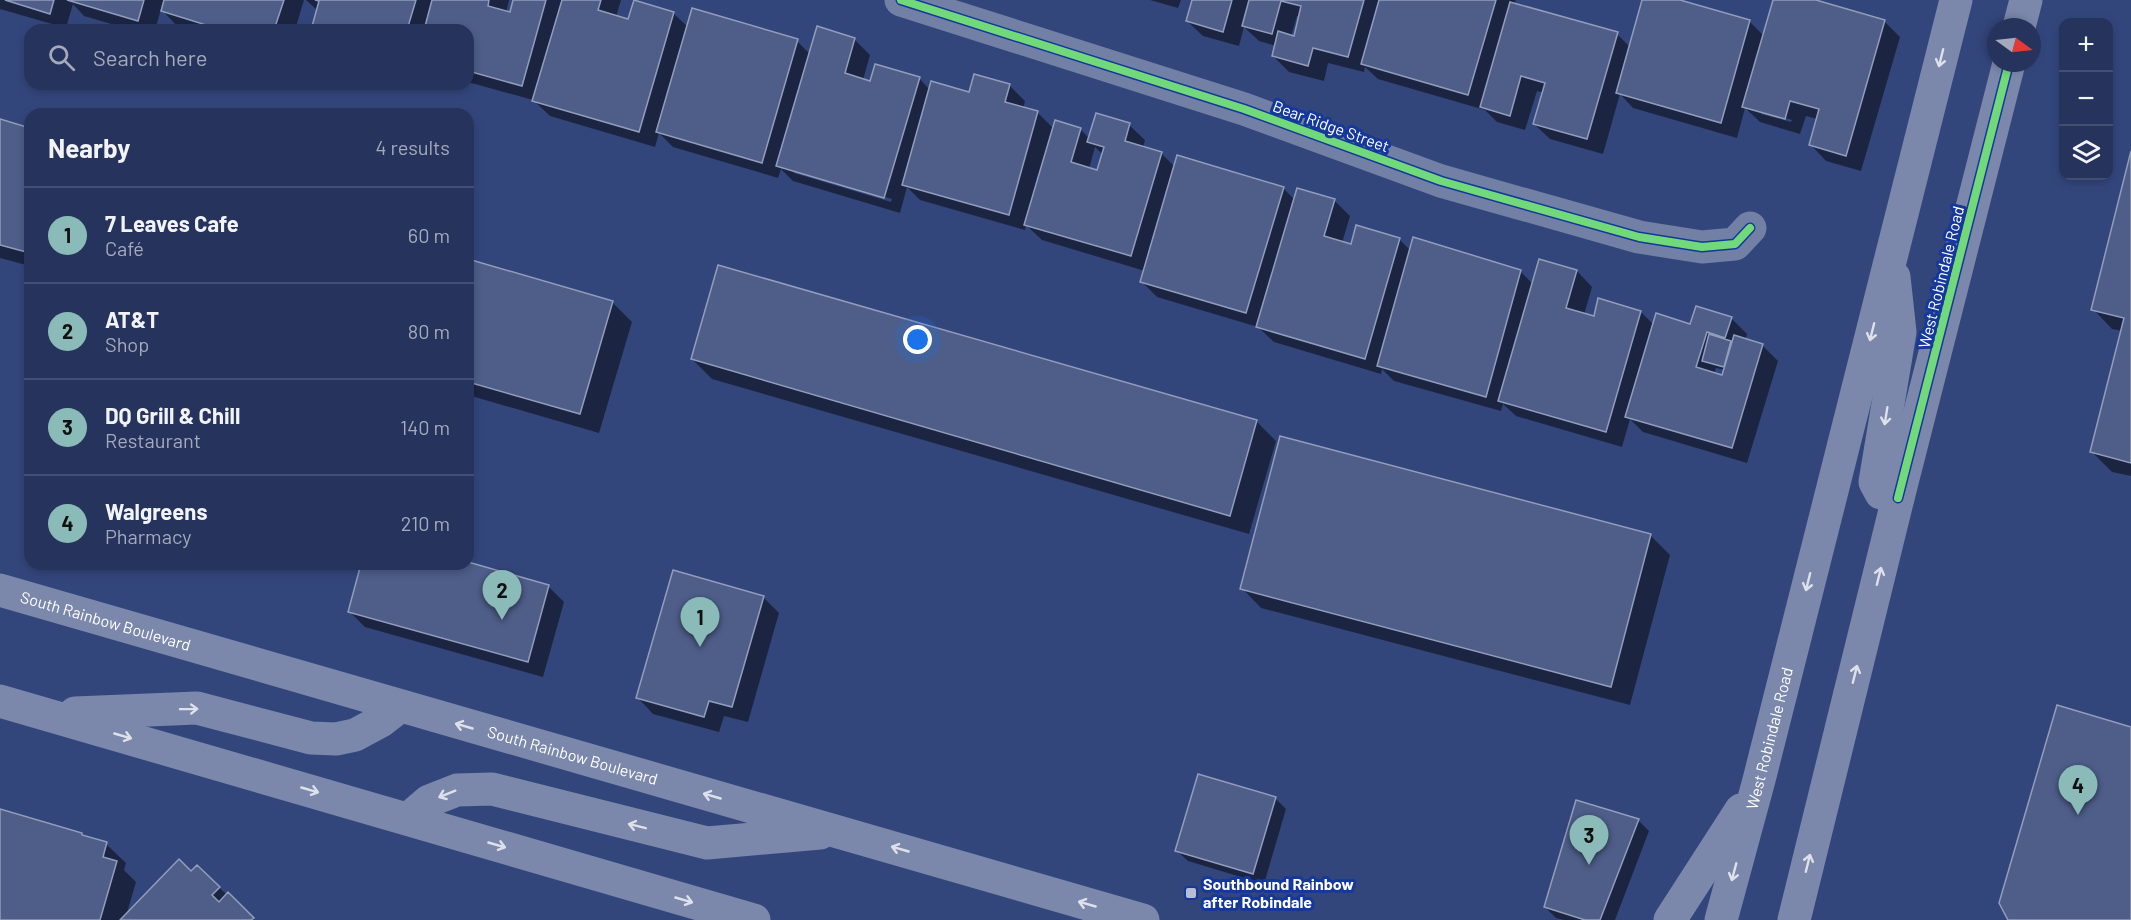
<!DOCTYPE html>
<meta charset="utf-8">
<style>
body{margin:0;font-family:Barlow,sans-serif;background:#323f66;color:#f1f3f6}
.controls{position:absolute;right:18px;top:18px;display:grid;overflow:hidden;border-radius:12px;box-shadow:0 3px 9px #0003}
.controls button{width:54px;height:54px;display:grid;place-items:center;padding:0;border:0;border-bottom:2px solid #424f72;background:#26345d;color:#f1f3f6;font:30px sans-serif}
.compass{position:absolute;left:1987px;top:18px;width:54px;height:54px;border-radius:50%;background:#26345d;box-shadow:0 3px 9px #0003;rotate:105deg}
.you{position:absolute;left:918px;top:340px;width:21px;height:21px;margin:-15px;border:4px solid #fff;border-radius:50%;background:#1a73e8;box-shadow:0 0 0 9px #1a73e833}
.badge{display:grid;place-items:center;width:39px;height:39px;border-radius:50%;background:#8bbbb9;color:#111;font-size:20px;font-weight:700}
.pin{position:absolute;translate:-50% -50px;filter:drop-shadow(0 2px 3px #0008)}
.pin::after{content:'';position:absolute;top:32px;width:21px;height:18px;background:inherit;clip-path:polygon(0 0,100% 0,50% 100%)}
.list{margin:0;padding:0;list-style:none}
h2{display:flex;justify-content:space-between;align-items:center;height:78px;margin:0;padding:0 24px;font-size:26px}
h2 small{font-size:20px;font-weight:400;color:#a4aabc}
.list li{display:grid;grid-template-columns:39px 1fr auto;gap:18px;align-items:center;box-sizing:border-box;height:96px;padding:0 24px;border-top:2px solid #424f72}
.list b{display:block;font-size:22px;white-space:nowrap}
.list p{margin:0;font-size:20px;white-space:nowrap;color:#a4aabc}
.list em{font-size:20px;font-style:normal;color:#a4aabc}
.icon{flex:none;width:33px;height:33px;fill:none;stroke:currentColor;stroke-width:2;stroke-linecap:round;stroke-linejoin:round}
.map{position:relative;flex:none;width:2131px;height:920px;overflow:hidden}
.search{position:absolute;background:#26345d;box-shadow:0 3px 9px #0003;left:24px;top:24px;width:450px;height:66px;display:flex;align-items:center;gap:15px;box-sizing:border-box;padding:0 21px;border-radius:18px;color:#a4aabc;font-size:22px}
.panel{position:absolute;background:#26345d;box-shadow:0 3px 9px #0003;left:24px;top:108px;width:450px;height:462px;border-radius:18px}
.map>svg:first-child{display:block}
</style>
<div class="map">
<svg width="2131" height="920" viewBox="0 0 2131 920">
<rect width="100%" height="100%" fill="#33467c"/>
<!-- shadow -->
<path fill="#0007" fill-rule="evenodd" d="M0,0h304l-9,30h-106l-11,-3 -17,-18 -6,21h-23l-48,-14 -11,-12 -7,24 -66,-19z
M306,0h203l-3,13 5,1 4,-14h106l-5,17 13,4 44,-8 15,14 109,14 13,13 44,-15 16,16 -7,25 8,3 48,-5 11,12 40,4 39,-9 16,16 -2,8 15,4 16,16h26l10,10 39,-14 16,15 -2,8 18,5 14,14 108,21 12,12 3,-10 37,11 15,15 -8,27 10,3 47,-7 12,12 3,-12 107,33 12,12 44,-13 15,16 -8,28 11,3 46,-6 13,13 37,1 40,-8 16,16 -2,6 17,5 16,16 -31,102 -104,-31 -13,-13 -8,28 -106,-31 -13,-12 -2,7 -107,-30 -12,-12 -1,5 -107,-32 -16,-15 -101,-30 -16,-16 4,-10 -103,-31 -16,-15 -1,5 -105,-30 -13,-13 -7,26 -107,-32 -12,-12 -3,9 -105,-31 -14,-14 -4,14 -105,-31 -17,-16 -65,-18v-52h-156l6,-19zM1095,147l8,8 -5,17 -9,-3zM794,170l98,29 -1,3 -97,-29zM1716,368l9,2 -2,7 -9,-3z
M1150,0h31l-3,8z
M1193,0h323l-2,5 103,29 13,13 14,-47h31l75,22 14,14 11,-36h36l73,21 16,16 -39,134 -35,-10 -15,-16 6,-26 -11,-3 -6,18 -40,-12 -15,-14 -8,30 -104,-30 -13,-14 -17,60 -53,-15 -16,-15 10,-31 -7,-2 -12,39 -28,-8 -12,-12 -107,-31 -13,-12 -1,5 -36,-9 -4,18 -35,-9 -16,-16 3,-10 -17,-5 -15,-14 -5,19 -36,-10 -16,-15zM1297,16h3l-5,21 -4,-1zM1761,111l31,9 -1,2 -30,-8z
M0,121l30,9v136l-30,-8z
M2131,157v319l-19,-4 -20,-20 30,-121 -10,-2 -19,-20z
M468,260l144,42 20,20 -33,111 -131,-38z
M692,359l564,62 20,20 -27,93 -537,-155z
M1650,535l20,20 -40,150 -369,-97 -19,-20z
M363,564h105l80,22 16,16 -21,75 -178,-50 -15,-15z
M763,597l16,16 -31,109 -24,-6 -5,16 -66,-18 -15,-16z
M1275,798l11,11 -22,75 -76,-23 -11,-10z
M0,811l82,23 3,3 21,7 20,19 -2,7 12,12 -10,34 65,-43 6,-6 57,53h-254z
M1638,820l11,11 -34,89h-51l-8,-2 -11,-11z"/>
<!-- building -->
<path fill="#4e5e89" stroke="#929dbb" stroke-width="1.5" d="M5,0h49l-4,14z
M67,0h77l-6,21z
M164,0h120l-10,30h-52l-61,-19z
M315,0h101l-9,30h-96l8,-29z
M432,0h57l-1,6 22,6 3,-12h33l-24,86 -54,-15v-41h-44z
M562,0h39l-3,10 30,9 6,-19 40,12 -35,120 -107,-31z
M1192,0h40l-9,32 -37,-11z
M1249,0h115l-16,57 -35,-9 -5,18 -36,-10 6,-25 16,5 7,-30 -20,-5 -9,33 -30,-8z
M1379,0h117l-28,95 -107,-31z
M1642,0h38l70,20 -29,103 -105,-30z
M1773,0h43l69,20 -39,136 -37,-11 10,-36 -29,-8 -5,18 -43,-12z
M1510,2l108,30 -31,107 -54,-15 12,-41 -24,-7 -11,40 -30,-9z
M692,8l106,31 -36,124 -106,-31z
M817,26l38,12 -10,35 25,8 5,-17 45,13 -36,121 -108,-32z
M974,74l36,10 -5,18 33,9 -29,104 -107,-30 29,-104 38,11z
M1096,113l34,10 -5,18 37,11 -31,104 -107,-31 31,-105 26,8 -10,34 26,8 7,-23 -17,-5z
M0,119l30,9v125l-30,-8z
M2131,151v312l-41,-11 34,-134 -33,-8z
M1177,155l107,32 -38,126 -106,-31z
M1297,188l38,11 -11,37 27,8 5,-19 44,13 -35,121 -109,-32z
M1413,237l108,33 -35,127 -109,-31z
M468,259l145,42 -33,113 -112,-32z
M1539,259l38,11 -11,38 28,8 4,-18 43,13 -35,121 -108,-31z
M718,265l539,155 -27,96 -539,-157z
M1696,306l36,11 -7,21 -18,-6 -11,35 26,8 12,-40 29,9 -31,104 -107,-31 31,-104 34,11z
M1709,334l22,7 -7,26 -22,-6z
M1280,436l371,98 -40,153 -371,-98z
M468,562l81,23 -21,77 -180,-50 13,-48h107z
M673,570l91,26 -32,111 -23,-6 -5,16 -68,-19z
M2057,705l74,22v193h-123l-9,-17z
M1198,774l78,23 -23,77 -78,-23z
M1576,800l63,19 -39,101h-15l-41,-13z
M0,809l82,24v2l25,7 -4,15 14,4 -17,59h-100z
M179,859l12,12 6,-6 23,22 -8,8 7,7 9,-10 26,26 -3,2h-131z"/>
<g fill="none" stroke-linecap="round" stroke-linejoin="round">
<!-- minor -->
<path stroke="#7280a6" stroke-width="33" d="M901,0l343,109 197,72 198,56 63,10 33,-3 15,-16"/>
<!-- major -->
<g stroke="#7b88ac" stroke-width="33">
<path d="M2019,27l7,-27"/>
<path d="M1894,277l6,55 -25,150 6,11 17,5"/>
<path id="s1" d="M0,590c381,112 763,218 1143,330"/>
<path d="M0,701l754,219"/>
<path d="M75,713l122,-5 114,30 25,1 19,-4 26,-14 18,-14"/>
<path d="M408,819l21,-18 28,-11 35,-1 215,54 113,-10"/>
<path d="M1670,920l71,-110"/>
<path id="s2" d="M1721,920l38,-140 197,-780"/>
<path d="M1794,920l104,-422 111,-435"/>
</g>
<!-- cycleway casing -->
<g stroke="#14389b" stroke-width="11">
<path id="cycleway" d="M901,0l343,109 197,72 198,56 63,10 33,-3 15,-16
M1898,498l111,-435"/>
</g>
<!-- cycleway -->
<use href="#cycleway" stroke="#71d979" stroke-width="8"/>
</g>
<!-- one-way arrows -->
<defs><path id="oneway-shaft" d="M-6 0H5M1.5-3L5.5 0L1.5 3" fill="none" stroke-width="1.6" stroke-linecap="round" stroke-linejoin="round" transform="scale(1.5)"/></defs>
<g stroke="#dee1ea">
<use href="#oneway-shaft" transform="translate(1941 58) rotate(104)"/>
<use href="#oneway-shaft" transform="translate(1872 332) rotate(104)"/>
<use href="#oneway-shaft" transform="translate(1886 416) rotate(99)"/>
<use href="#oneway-shaft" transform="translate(1879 576) rotate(-76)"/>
<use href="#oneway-shaft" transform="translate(1808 582) rotate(104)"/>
<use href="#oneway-shaft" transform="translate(1855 674) rotate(-76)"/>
<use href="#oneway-shaft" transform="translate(189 709) rotate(-1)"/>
<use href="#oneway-shaft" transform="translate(464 726) rotate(-164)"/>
<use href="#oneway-shaft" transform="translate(123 736) rotate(16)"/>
<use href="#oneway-shaft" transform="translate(310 790) rotate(16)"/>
<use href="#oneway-shaft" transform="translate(447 794) rotate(158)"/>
<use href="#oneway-shaft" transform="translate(712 796) rotate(-164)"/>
<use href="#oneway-shaft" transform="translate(637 826) rotate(-166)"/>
<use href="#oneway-shaft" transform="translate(497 845) rotate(16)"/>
<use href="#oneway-shaft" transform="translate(900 849) rotate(-164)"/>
<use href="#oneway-shaft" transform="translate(1808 863) rotate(-76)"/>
<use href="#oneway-shaft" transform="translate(1734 872) rotate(105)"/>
<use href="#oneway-shaft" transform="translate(684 900) rotate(16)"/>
<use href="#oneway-shaft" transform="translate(1087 904) rotate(-164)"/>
</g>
<!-- markers -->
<rect fill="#b8bed1" stroke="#14389b" stroke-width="2" x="1185" y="887" width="12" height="12" rx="3"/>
<g text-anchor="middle" stroke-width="6" stroke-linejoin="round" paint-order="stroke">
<!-- street labels -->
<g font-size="16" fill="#fff" stroke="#14389b">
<text transform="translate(1331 126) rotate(20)" y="6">Bear Ridge Street</text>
<text transform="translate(1941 277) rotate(-76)" y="6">West Robindale Road</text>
<text dy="6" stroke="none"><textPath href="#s1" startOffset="110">South Rainbow Boulevard</textPath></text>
<text dy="6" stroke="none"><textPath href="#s2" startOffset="188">West Robindale Road</textPath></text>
<text dy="6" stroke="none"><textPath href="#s1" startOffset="596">South Rainbow Boulevard</textPath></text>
</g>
<!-- poi labels -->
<g font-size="16" font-weight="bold" fill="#fff" stroke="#14389b" text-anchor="start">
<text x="1203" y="890">Southbound Rainbow<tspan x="1203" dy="18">after Robindale</tspan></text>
</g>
</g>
</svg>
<div class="controls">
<button>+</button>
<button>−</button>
<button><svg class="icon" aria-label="layers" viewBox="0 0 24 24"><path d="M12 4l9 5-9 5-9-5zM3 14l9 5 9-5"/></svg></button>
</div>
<svg class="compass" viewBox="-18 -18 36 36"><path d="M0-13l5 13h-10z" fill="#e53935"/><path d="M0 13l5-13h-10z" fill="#a4aabc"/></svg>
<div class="you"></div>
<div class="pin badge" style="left:700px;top:647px">1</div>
<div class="pin badge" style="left:502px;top:620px">2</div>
<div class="pin badge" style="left:1589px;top:865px">3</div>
<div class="pin badge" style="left:2078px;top:815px">4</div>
<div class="search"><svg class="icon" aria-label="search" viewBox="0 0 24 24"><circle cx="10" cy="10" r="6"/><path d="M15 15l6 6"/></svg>Search here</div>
<section class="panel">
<h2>Nearby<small>4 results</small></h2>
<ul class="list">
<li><span class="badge">1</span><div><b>7 Leaves Cafe</b><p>Café</p></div><em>60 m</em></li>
<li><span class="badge">2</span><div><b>AT&amp;T</b><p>Shop</p></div><em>80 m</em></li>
<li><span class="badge">3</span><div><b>DQ Grill &amp; Chill</b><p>Restaurant</p></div><em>140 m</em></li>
<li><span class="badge">4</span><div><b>Walgreens</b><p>Pharmacy</p></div><em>210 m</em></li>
</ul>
</section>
</div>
